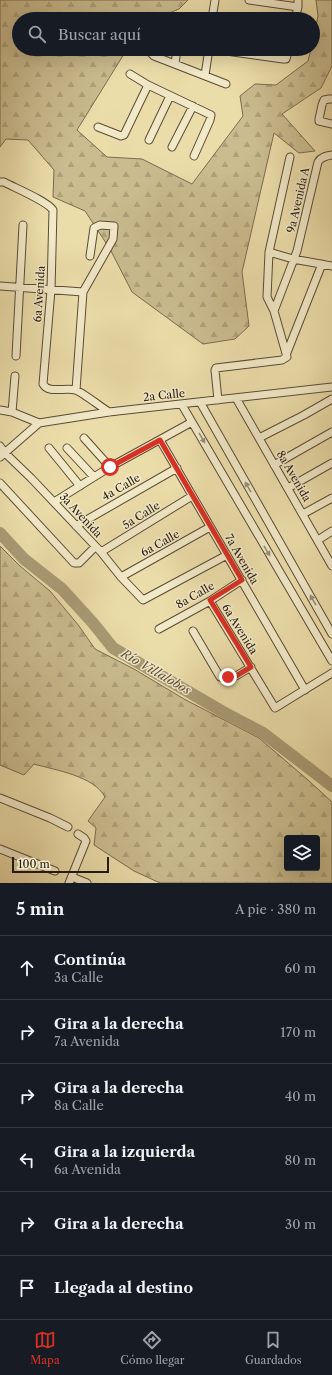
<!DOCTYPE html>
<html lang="es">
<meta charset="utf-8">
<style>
body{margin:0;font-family:"Libre Caslon Text",serif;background:#242831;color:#f1f3f6}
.controls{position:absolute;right:12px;bottom:12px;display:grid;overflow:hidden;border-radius:4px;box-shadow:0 4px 16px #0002}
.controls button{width:36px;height:36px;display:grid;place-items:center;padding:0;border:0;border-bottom:1px solid #363941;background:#171b24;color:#f1f3f6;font:20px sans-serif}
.scale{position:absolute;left:12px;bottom:10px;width:97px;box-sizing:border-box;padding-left:4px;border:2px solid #281c0e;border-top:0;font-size:11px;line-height:14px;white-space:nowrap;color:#281c0e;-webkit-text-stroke:3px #f2e9c8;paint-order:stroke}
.stop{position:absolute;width:12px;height:12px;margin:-9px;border:3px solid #d93025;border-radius:50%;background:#fff}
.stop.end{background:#d93025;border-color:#fff;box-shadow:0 1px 4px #0008}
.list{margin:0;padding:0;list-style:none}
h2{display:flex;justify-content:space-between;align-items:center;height:52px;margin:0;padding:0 16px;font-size:17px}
h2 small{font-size:13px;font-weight:400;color:#9ea1a6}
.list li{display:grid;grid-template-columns:26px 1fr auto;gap:12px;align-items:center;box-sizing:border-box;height:64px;padding:0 16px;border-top:1px solid #363941}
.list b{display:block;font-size:15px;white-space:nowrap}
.list p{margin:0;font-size:13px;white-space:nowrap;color:#9ea1a6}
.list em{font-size:13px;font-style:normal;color:#9ea1a6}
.icon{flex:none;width:22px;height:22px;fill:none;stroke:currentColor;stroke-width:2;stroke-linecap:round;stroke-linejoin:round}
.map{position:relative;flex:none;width:332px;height:883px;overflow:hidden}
.search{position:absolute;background:#171b24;box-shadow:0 4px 16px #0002;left:12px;right:12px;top:12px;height:44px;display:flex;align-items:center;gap:10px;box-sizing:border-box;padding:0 14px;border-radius:22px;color:#9ea1a6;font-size:15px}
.sheet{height:436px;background:#171b24}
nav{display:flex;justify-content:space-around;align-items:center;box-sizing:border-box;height:56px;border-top:1px solid #363941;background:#171b24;font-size:11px;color:#9ea1a6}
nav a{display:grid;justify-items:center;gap:2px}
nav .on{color:#d93025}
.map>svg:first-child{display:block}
</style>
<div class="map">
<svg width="332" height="883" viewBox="0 0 332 883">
<defs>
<pattern id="forest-firs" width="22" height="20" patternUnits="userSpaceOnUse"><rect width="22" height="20" fill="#cabc8f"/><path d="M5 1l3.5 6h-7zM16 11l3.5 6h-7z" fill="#aea17a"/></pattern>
</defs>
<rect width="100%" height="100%" fill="#ebddaa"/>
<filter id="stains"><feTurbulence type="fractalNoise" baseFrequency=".005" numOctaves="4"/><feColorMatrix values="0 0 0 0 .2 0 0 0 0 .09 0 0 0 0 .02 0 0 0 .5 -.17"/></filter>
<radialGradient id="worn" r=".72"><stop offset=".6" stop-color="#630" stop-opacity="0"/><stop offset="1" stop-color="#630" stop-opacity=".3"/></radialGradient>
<!-- forest -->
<path fill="url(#forest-firs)" stroke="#796c4e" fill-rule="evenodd" d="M0,0h188l-9,9 -24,10h-136v30h108l-50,81 30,27 35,2 50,25 51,-68 -3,-20 15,-12 21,1 32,-24 3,-12h2v-9l5,-24 -2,-16h16v66l-11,22 -39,26 33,37 -16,2 -25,-20 -32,139 7,54 -14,13 -32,5 -71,-52 -22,-43 -25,-38 -32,-14 1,-27 -26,-30 -22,-1 -6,8z
M0,546l20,20 30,25 29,35 16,23 39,20 50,30 75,39 49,42 24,22v81h-172l-26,-12 -40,-26 2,-17 -8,-7 17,-24c-11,-21 -50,-27 -71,-33l-10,11 -24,-10zM287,838h30v30h-30z"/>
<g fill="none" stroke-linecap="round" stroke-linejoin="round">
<!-- river -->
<path stroke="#a99b75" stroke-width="12" d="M0,533l24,26 38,30 31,34 20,25 112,65 38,20 69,53"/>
<!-- minor casing -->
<g stroke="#594c35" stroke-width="9">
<path id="minor" d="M249,0l49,7
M212,19l3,-19
M295,19l3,-12v-7
M150,49l1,4 3,3 72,28
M212,49l71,10h3l3,-10
M175,64l2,-15
M130,74l18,11 63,30 -1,5 -16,36
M205,75l4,-26
M332,99h-3l-5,1 -2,5 -3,14v2l13,3
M98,127l23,9 3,-1 24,-50
M149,140l21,-44
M172,147l21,-41
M0,182h4c11,6 43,19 49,28l-2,80 -8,94c5,10 23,3 32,6 6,1 27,18 34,22
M269,252l24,7 39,7
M0,286l83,6
M274,311l23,-60 21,-89c3,-5 8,-6 14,-7
M286,355l36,-91
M16,356l7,-131
M76,390l7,-98 30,-53 1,-13 -14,-1 -6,3 -4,28
M236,398l96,168
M218,400l-3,-30 1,-2 66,-8 5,-3 -13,-46 -7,-14 2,-45 21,-95
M200,402l132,232
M182,405l150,256
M0,410l12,2 27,11 70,-11 223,-25
M12,412l3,-36
M84,438l26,29
M259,438l45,-23 28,-16
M160,440l145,250
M0,446l5,7 26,25 70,74 20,25 22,23 84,-45
M49,448l31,38
M67,448l27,29
M0,457l39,-34
M274,465l58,-33
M0,483l74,80h5l16,-16
M288,488l44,-25
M54,502l56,-35 82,-45
M303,514l29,-16
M76,526l101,-58
M318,540l14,-9
M101,552l91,-56
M121,577l89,-50
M210,601l65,107 57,-35
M159,629l51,-28 32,-21
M193,631l27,46 16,-1 15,-9
M0,798l50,20 18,9
M0,849l55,22
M72,877l15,6
M69,883l17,-42 -2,-3 -6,-4"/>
</g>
<!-- minor -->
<use href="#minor" stroke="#f2e9c8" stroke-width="7"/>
</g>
<!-- one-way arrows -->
<defs><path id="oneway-solid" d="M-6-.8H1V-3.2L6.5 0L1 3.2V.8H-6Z"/></defs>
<g fill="#978d74">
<use href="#oneway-solid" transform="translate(202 438) rotate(60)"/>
<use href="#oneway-solid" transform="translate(248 487) rotate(-120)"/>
<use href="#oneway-solid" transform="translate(267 551) rotate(59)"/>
<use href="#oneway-solid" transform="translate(313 600) rotate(-120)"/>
</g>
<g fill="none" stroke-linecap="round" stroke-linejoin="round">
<!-- route -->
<path stroke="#d93025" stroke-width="5" d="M110,467l50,-27 82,140 -32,20 41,67 -15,9 -8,1"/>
</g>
<g text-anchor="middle" stroke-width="3" stroke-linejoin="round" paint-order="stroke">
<!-- street labels -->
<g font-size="11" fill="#281c0e" stroke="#f2e9c8">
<text transform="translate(298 200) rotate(-77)" y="4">9a Avenida A</text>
<text transform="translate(39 294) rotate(-86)" y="4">6a Avenida</text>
<text transform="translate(164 395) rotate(-6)" y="4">2a Calle</text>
<text transform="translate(294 476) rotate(60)" y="4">8a Avenida</text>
<text transform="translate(121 487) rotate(-30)" y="4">4a Calle</text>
<text transform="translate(81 515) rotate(47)" y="4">3a Avenida</text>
<text transform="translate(141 515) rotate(-32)" y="4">5a Calle</text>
<text transform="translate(160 543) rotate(-29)" y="4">6a Calle</text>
<text transform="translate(242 559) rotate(60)" y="4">7a Avenida</text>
<text transform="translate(195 595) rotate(-30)" y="4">8a Calle</text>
<text transform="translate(240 629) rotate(58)" y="4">6a Avenida</text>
</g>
<!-- water labels -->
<g font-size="12" font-style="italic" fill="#5c4f37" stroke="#f2e9c8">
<text transform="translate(156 672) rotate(30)" y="4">Río Villalobos</text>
</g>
</g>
<rect width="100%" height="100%" filter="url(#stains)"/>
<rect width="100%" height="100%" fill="url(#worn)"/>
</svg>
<div class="controls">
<button><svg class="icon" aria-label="layers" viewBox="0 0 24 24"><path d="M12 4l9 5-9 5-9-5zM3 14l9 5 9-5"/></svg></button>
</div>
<div class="scale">100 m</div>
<div class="stop" style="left:110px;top:467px"></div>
<div class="stop end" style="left:228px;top:677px"></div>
<div class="search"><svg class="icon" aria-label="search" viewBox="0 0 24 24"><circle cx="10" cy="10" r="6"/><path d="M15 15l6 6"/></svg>Buscar aquí</div>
</div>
<section class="sheet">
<h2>5 min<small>A pie · 380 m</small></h2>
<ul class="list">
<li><svg class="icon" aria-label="ahead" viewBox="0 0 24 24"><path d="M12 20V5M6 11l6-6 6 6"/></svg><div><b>Continúa</b><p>3a Calle</p></div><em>60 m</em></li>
<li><svg class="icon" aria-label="right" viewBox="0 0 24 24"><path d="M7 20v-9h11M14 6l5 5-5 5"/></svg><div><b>Gira a la derecha</b><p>7a Avenida</p></div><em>170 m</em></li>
<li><svg class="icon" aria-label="right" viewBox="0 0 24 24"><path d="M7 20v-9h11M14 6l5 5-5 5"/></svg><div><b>Gira a la derecha</b><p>8a Calle</p></div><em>40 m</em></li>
<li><svg class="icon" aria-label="left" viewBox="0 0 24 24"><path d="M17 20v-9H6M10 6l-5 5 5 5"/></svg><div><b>Gira a la izquierda</b><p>6a Avenida</p></div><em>80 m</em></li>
<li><svg class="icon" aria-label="right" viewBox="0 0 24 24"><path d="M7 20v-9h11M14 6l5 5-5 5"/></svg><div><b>Gira a la derecha</b></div><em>30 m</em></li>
<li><svg class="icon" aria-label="arrive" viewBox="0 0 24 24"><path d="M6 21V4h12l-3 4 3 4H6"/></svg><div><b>Llegada al destino</b></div></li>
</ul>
</section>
<nav>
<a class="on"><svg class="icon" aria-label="map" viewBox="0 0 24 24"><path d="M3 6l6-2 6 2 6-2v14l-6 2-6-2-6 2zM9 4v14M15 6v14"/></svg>Mapa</a>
<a><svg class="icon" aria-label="directions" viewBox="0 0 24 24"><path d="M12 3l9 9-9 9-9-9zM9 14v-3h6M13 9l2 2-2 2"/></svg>Cómo llegar</a>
<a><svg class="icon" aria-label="saved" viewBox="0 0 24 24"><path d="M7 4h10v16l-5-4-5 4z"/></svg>Guardados</a>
</nav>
